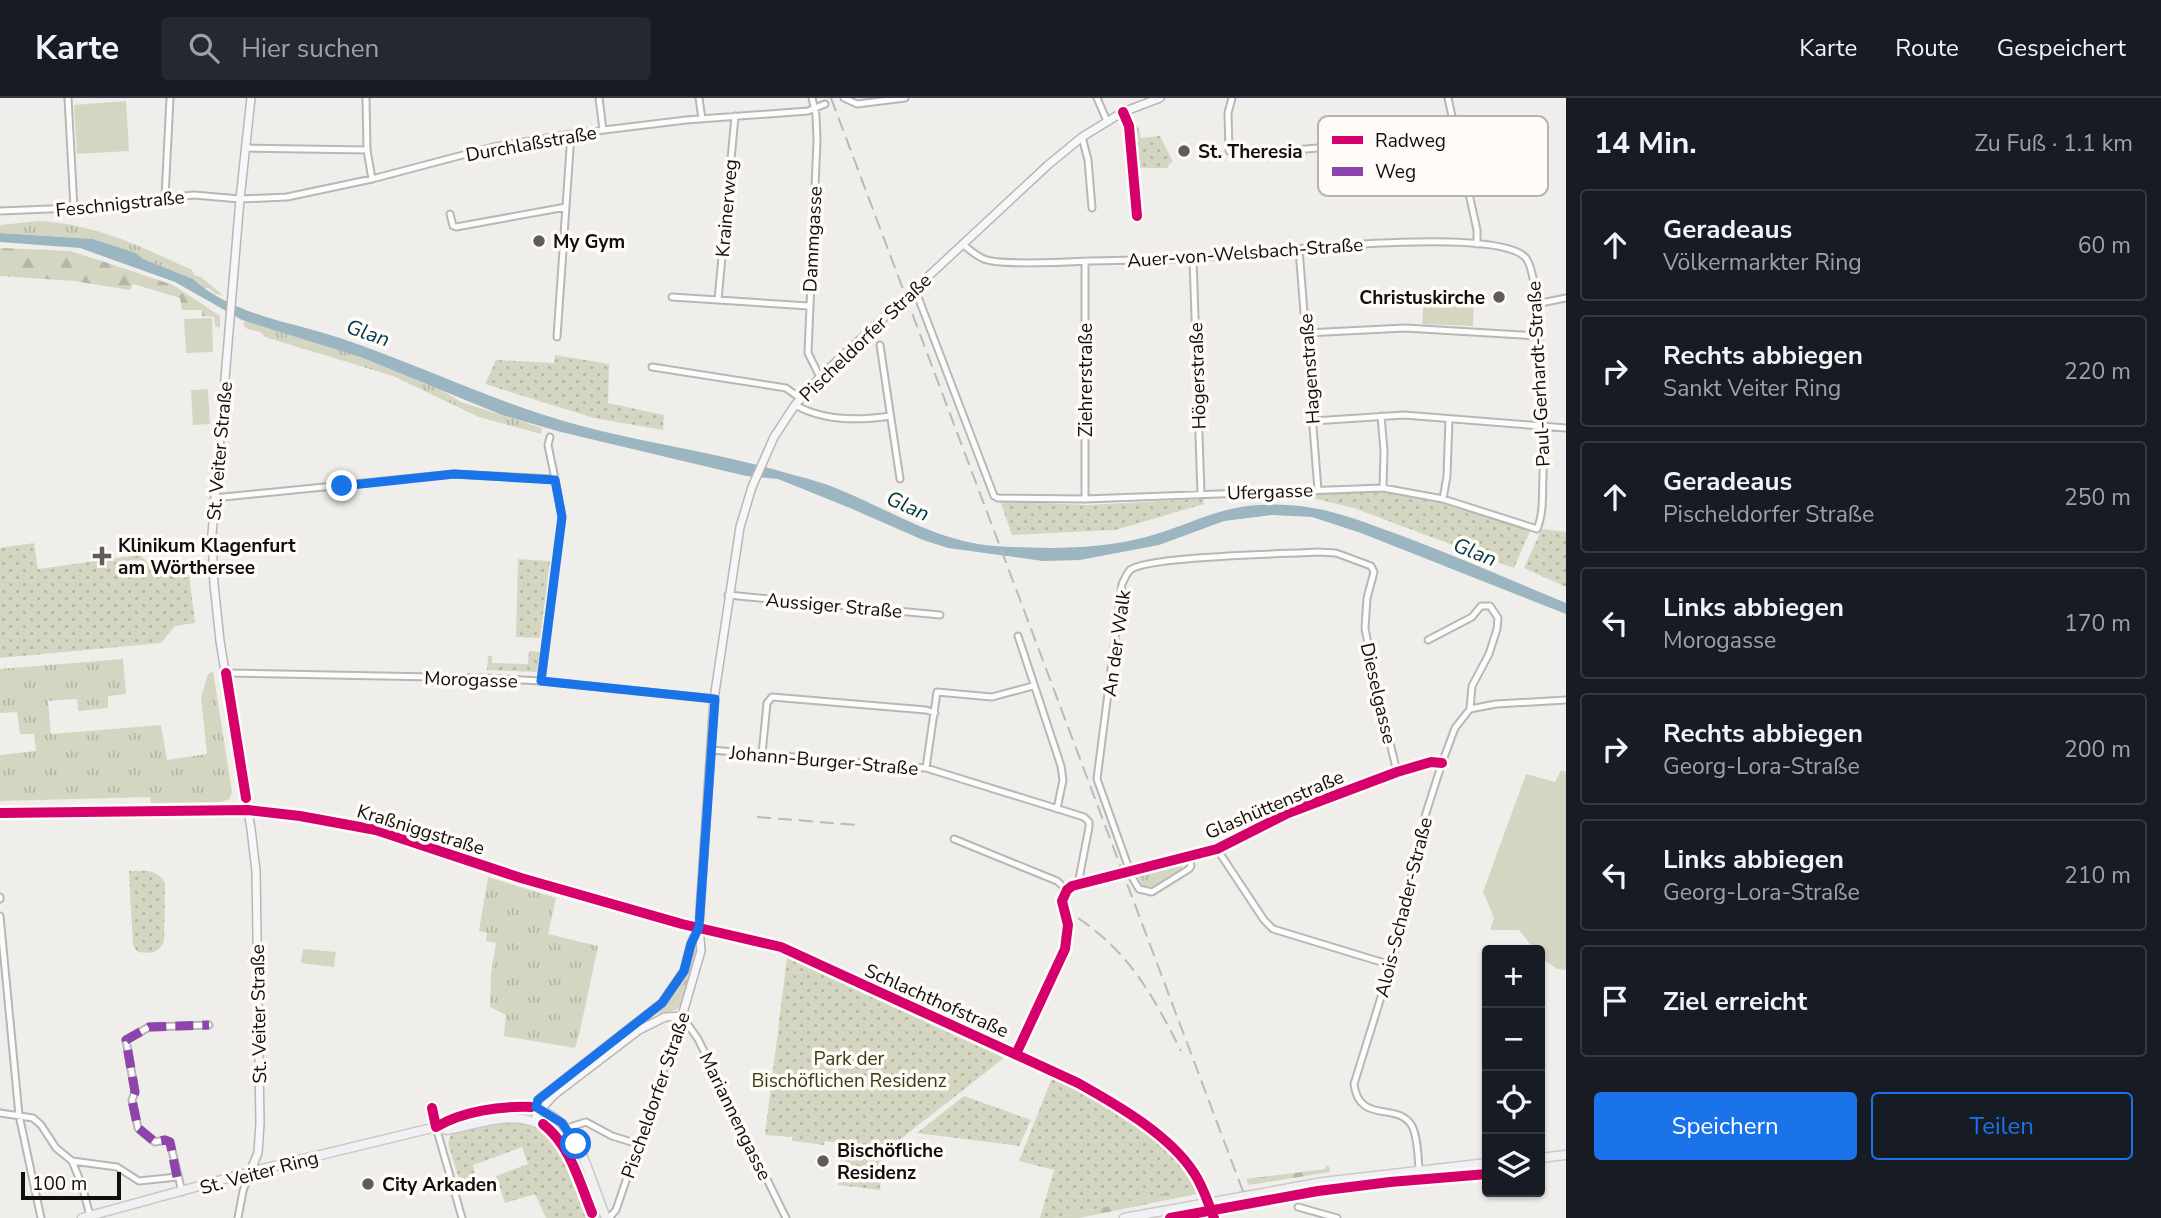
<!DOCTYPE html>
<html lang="de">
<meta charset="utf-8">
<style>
body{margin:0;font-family:"Nunito Sans",sans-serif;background:#242831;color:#f1f3f6}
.controls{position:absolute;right:21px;bottom:21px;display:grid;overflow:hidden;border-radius:7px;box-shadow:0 2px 5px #0004}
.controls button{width:63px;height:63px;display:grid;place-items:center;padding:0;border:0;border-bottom:2px solid #363941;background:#171b24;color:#f1f3f6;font:35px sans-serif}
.scale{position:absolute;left:21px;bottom:18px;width:100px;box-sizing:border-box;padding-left:7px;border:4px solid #100f0d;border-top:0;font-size:19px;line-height:24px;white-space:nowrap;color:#100f0d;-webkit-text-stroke:5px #fffbf6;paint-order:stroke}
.stop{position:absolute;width:21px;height:21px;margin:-16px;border:5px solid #1a73e8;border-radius:50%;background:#fff}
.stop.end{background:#1a73e8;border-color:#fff;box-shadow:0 2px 7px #0008}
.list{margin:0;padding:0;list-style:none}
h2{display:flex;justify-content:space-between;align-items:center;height:91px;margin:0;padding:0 28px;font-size:30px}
h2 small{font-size:23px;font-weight:400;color:#9ea1a6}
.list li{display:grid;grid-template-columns:46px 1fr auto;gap:21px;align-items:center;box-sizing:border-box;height:112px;margin:0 14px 14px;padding:0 14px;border:2px solid #363941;border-radius:7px}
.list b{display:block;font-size:26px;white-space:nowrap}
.list p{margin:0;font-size:23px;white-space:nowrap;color:#9ea1a6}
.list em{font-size:23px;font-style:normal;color:#9ea1a6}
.actions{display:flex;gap:14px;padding:21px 28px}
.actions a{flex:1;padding:16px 0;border:2px solid #1a73e8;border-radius:7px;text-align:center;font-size:24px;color:#1a73e8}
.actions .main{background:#1a73e8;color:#fff}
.icon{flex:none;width:38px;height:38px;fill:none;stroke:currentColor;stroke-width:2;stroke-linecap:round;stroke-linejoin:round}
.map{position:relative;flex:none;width:1566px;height:1120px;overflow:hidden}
header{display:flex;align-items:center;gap:42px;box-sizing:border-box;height:98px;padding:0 35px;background:#171b24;border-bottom:2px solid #363941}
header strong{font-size:33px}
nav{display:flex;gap:38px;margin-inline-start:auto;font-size:24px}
.search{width:490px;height:63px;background:#242831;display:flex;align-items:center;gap:18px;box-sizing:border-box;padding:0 24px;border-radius:7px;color:#9ea1a6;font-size:26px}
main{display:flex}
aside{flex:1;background:#171b24}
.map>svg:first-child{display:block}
</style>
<header>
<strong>Karte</strong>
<div class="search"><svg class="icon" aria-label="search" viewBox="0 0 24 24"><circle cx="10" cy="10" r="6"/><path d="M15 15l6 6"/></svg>Hier suchen</div>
<nav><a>Karte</a><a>Route</a><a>Gespeichert</a></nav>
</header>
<main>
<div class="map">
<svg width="1566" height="1120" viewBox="0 0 1566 1120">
<defs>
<pattern id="grass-tufts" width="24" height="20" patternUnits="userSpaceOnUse" patternTransform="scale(1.75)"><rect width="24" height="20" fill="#d4d6c2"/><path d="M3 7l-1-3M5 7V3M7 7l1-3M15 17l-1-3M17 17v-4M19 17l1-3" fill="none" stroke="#b5b6a6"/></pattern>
<pattern id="forest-firs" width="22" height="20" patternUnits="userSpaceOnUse" patternTransform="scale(1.75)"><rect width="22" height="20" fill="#d4d6c2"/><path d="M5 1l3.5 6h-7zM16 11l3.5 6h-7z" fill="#b5b6a6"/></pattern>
<pattern id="park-dots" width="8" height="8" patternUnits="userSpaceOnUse" patternTransform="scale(1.75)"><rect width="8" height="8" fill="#d4d6c2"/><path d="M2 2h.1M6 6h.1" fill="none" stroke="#b5b6a6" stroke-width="1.8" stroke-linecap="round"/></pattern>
</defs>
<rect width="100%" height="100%" fill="#f0eeeb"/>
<!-- grass -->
<path fill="url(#grass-tufts)" d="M39,123c58,3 102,26 153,49l2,5 7,2 23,19 -8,-2 -8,-6h-4l-11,-9 -50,-20 -7,-6 -43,-14 -93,-6v-8z
M247,223l116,37 80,33 18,11 81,26 -1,6 -62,-17 -86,-41 -128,-39 -5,-5 -15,-4 -2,-5z
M123,561l3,35 -18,2v12l-30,3 -1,-12 -29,2 3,33 110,-9 6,35 40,-6 -6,-57 7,-23 5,-3 19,121 -2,7 -10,3 -69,1 -1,-6 -150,4v-46l36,-4 -2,-17h-14l-3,-22 -17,1v-44z
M1179,765l3,1v4l-29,19 -10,-1 -6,-12z
M488,779l68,21 -8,36 50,12 -18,85 -5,17 -71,-12 2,-21 -16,-8 1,-34 5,-30 -10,-2 1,-8 -8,-2z
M695,849l2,1c-2,11 -10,54 -18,60 -6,4 -16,5 -22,7 22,-27 28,-33 38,-68z"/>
<!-- forest -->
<path fill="url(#forest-firs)" d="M0,150l70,3 38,12 65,22 47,31v12l-5,-2 -1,-9 -12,-1v-6h-20l-2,-12 -47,-14 -3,6 -56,-9 -74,-5z
M1327,1067l3,3v4l-81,13 -3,-6 79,-10z
M1193,1083l4,13 -118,24h-25l134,-30z"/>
<!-- park -->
<path fill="url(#park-dots)" d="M1138,28l3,12 19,-2 13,26 -4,2 -1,4h-32l-5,-41z
M555,257l54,9 -1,39 56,12 -1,15 -69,-12 -109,-34 11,-24 58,3z
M1380,394c52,6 101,21 150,39l-16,37 -160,-60 -41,-10v-4z
M1203,401l1,5 -89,26 -103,5 -12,-34 86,4z
M1542,431l24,3v55l-42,-19z
M34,445l4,26 102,-14 12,12 36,-2 7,58 -20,3 -14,17 -161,15v-110z
M518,461l32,2 -10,77 -24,-1z
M529,553l11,1 -3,20 -50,-2 1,-14h4v7l36,1z
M129,773c15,0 28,-3 36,12l-1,58c-5,12 -13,13 -26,11l-5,-6z
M787,860l217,100 -111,87 -1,7h-9l-3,38 -42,-5 4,-42 -17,-2 -1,4 -32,-4v-4l-27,-2z
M1052,980c49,25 111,55 141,103l-4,7 -135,30h-14l14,-48 -35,-9z
M964,998l67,24 -12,26 -102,-13z
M506,1024c7,0 16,-1 22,1 34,9 50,65 60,95h-42l-11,-24 -30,9 -9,-27 32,-12 -6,-17 -49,18 4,16 -16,5 -13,-43 3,-9z"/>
<!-- pitch -->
<path fill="#d4d6c2" d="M126,3l3,50 -52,3 -3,-49z
M1424,194l50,3 -1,31 -51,-2z
M212,220l1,34 -27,1 -2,-34z
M208,291l2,35 -17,1 -2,-35z
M1561,672l5,2v198l-9,-1 -17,-12v-7h-5l-16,-20h-29l4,-12 -11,-26 43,-118 29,8z
M303,851l33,3 -2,15 -33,-4z"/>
<!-- water -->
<path fill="#9bb5c1" d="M0,135l93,6 43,14 7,6 50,20c42,37 96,42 147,59 80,27 156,65 238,87 70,19 143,28 212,49 19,5 38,10 55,18 50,21 95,50 150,54 49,3 103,4 151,-9 38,-10 72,-30 112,-32 56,-4 95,13 147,32 54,20 107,44 161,66v11l-205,-81 -49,-16 -39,-2 -49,6 -65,24 -79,15 -37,1 -95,-13 -25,-8 -73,-32 -72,-29 -32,-3 -185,-44 -59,-17 -139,-57 -121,-38 -67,-38 -95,-34 -80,-6z"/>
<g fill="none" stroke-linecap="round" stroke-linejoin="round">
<!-- street casing -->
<g stroke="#b8b7b5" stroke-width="9">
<path id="street" d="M68,0l6,110
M366,0l1,52 5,29
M599,0l4,32
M699,0l3,21
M812,0l4,17 1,25 -9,213 12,24
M844,0l13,6 48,-6
M1097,0l10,23
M1232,0l-4,15 1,38 6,4 118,-10 100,-22
M1448,0l29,132v14
M1082,39l6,23 4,48
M246,50l121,2
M165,99l5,-99
M0,113l74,-3 120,-13 46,4 47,-2 85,-18 121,-32 78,-13 115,-14 122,-9 17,-7
M450,116l3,12 3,1 110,-20
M1299,151l19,241
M1193,160l8,236
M915,191l79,207 4,2 87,1 298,-11 60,11 94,30c7,-16 5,-35 6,-52 1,-38 0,-74 -3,-111 -1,-22 -2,-96 -15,-109 -33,-33 -275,-3 -330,1 -35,2 -70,2 -105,3 -22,1 -89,5 -106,-2 -8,-3 -15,-10 -22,-15
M672,199l137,9
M718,202l17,-184
M1536,206l30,-6
M1306,235l99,-5 133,8
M557,239l14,-203
M880,247l20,134
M652,269l134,21 14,10
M795,307c29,16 63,16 95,11
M1381,318l3,35 -1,37
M1313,323l91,-6 162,13
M550,339l-2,8 7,34
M214,400l240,-24 101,5 7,38 -21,164
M1085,401v-238
M1443,401l4,-23 2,-57
M728,497l212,20
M1018,538l43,130 2,14 -6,29
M226,575l259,5 56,3 173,18
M1470,611l26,-5 70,-4
M711,652l215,18 158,49 5,5v5l-11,57
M762,656l5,-51 5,-6 154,13 9,3
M926,670l11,-76 55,5 41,-11
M0,715l248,-3
M954,741l103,42 10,9
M1217,751l47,71 9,9 118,36
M1128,768l-31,-87 25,-195c2,-4 5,-11 8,-14 16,-14 158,-16 188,-18l18,1 35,13 3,6 -7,26 -2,30 8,44 24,100
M1132,779l7,12 13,3 37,-23 2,-3 -2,-10
M0,799v2
M0,818l19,199 22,103
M682,918l16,23 88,179
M1016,956l49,-105 3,-24 -6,-24 5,-11 5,-4 145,-37 71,-36 109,-41 34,-10 11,1
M0,1015l33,5 8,7 15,23 16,13 45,6 22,14 38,-4
M436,1029l26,91
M567,1030l19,-6 26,14 26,8
M72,1063l10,24 8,31
M1419,1072c-1,-13 -1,-32 -7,-44 -14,-25 -53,-1 -58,-42l37,-119 35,-152 16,-50 13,-35 15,-19 2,-23 17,-32 8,-25 1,-11 -8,-12h-9l-9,11 -44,23
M182,1094l-12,-50 -5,-2 -10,2 -17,-14 -6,-28 3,-8 -9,-52 23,-13 60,-2
M1298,1109l39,11
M238,1120l5,-27 7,-19
M609,1120l7,-8 66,-194"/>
</g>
<!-- secondary casing -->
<g stroke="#b8b7b5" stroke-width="10">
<path id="secondary" d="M248,712l52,6 76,14 145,48 161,46 99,23 297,136c45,25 106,59 126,109
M541,1011l13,-14 85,-65 26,-13 17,-1 19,-65 -2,-24 15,-228 26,-172 12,-40 22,-50 21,-32 25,-28 228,-212 34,-28 41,-25 37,-14
M543,1026l-7,-8 2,-16 124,-97 22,-32 7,-27 8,-16
M250,1074l8,-19 2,-30 -4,-252 -5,-42 -31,-188 -6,-57 -2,-50 28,-335 11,-101"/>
</g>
<!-- primary casing -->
<g stroke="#cac9c7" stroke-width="11">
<path id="primary" d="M436,1029l11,3c18,-3 35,-9 53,-11 65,-9 74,52 94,99
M1540,1060l26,-3
M82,1120l168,-46 186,-45c18,-10 37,-14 57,-18 81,-17 89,50 113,109
M1124,1120l199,-36 164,-19"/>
</g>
<!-- street -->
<use href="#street" stroke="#fdfcfc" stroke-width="5"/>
<!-- secondary -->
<use href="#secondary" stroke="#f7f6f9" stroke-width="7"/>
<!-- primary -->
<use href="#primary" stroke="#f1f1f4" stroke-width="8"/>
<!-- rail -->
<path stroke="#babab9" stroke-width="2" stroke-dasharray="14 7" stroke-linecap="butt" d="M831,0l422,1120
M757,719l100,8
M1078,820c53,36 75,78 103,133"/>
<!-- street-bridge casing -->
<g stroke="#b8b7b5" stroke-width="9" stroke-linecap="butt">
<path id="street-bridge" d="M1128,768l4,11"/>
</g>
<!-- secondary-bridge casing -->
<g stroke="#b8b7b5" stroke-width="10" stroke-linecap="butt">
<path id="secondary-bridge" d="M1204,1094l8,21"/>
</g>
<!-- street-bridge -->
<use href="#street-bridge" stroke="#fdfcfc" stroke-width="5"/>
<!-- secondary-bridge -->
<use href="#secondary-bridge" stroke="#f7f6f9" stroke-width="7"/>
<!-- quiet -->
<path stroke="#8e44ad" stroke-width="9" stroke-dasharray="18 9" stroke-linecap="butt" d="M177,1079l-7,-35 -5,-2 -10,2 -17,-14 -6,-28 3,-8 -9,-52 23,-13 60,-2"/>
<!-- cycleway casing -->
<g stroke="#fffbf6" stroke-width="15">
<path id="cycleway" d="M1123,14l6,14 8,90
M226,575l20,125
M0,715l248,-3 52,6 76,14 145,48 161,46 99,23 297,136c39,22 92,52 116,90 9,13 14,30 20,45
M1016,956l49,-105 3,-24 -6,-24 5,-11 5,-4 145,-37 71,-36 109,-41 34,-10 11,1
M432,1010l4,19c27,-16 64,-21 95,-20
M543,1026c27,21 36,57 49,89
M1170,1120l148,-27 72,-9 97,-8"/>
</g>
<!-- cycleway -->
<use href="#cycleway" stroke="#d6006c" stroke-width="10"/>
</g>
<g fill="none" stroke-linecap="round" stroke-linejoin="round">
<!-- route -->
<path stroke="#1a73e8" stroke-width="9" d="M342,388l112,-12 101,6 7,37 -21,164 174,18 -16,228 -8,17 -7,27 -22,32 -124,97 -2,7 26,16 14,21"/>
</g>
<!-- markers -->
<g fill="#5e5d5b" stroke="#fffbf6" stroke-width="2.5">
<circle cx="1184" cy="53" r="7"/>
<circle cx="539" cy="143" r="7"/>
<circle cx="1499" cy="199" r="7"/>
<path d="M98.5 447.5h7v7h7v7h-7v7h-7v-7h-7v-7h7z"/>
<circle cx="823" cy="1063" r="7"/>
<circle cx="368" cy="1086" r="7"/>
</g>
<g text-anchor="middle" stroke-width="7" stroke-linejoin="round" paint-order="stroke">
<!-- street labels -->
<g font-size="19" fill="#100f0d" stroke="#fffbf6">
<text transform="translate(531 45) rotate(-10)" y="7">Durchlaßstraße</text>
<text transform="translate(120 105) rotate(-6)" y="7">Feschnigstraße</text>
<text transform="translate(726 110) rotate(-85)" y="7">Krainerweg</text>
<text transform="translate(812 141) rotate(-87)" y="7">Dammgasse</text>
<text transform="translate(1245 154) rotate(-4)" y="7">Auer-von-Welsbach-Straße</text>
<text transform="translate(865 239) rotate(-44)" y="7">Pischeldorfer Straße</text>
<text transform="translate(1309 271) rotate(-94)" y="7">Hagenstraße</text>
<text transform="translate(1538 276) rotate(-93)" y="7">Paul-Gerhardt-Straße</text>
<text transform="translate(1197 278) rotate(-92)" y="7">Högerstraße</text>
<text transform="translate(1085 282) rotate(-90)" y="7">Ziehrerstraße</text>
<text transform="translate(219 353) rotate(-85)" y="7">St. Veiter Straße</text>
<text transform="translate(1270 393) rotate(-2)" y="7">Ufergasse</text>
<text transform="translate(834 507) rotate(5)" y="7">Aussiger Straße</text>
<text transform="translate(1116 545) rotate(-82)" y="7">An der Walk</text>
<text transform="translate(471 581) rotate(2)" y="7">Morogasse</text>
<text transform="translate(1379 595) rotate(77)" y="7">Dieselgasse</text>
<text transform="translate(824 662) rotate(5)" y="7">Johann-Burger-Straße</text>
<text transform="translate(1274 706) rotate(-23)" y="7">Glashüttenstraße</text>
<text transform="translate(421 731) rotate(17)" y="7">Kraßniggstraße</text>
<text transform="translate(1403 809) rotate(-76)" y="7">Alois-Schader-Straße</text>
<text transform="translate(937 902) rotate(24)" y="7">Schlachthofstraße</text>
<text transform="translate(258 916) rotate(-91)" y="7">St. Veiter Straße</text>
<text transform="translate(655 997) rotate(-71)" y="7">Pischeldorfer Straße</text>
<text transform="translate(736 1018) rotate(64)" y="7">Mariannengasse</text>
<text transform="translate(259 1074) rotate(-15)" y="7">St. Veiter Ring</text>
</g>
<!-- poi labels -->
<g font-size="19" font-weight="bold" fill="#100f0d" stroke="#fffbf6" text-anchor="start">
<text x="1198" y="60">St. Theresia</text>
<text x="553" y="150">My Gym</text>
<text x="1485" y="206" text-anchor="end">Christuskirche</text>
<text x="118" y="454">Klinikum Klagenfurt<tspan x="118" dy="22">am Wörthersee</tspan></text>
<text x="837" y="1059">Bischöfliche<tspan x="837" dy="22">Residenz</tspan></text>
<text x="382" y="1093">City Arkaden</text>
</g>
<!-- park labels -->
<g font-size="19" fill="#383c10" stroke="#fffbf6">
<text x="849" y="967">Park der<tspan x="849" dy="22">Bischöflichen Residenz</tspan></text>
</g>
<!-- water labels -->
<g font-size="21" font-style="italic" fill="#00384d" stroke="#fffbf6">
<text transform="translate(368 235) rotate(19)" y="7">Glan</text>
<text transform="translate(908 408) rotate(24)" y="7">Glan</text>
<text transform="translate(1475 454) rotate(22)" y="7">Glan</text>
</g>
</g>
<!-- legend -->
<rect x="1318" y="18" width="230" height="80" rx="10" fill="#fffbf6" stroke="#b7b4b0" stroke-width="2"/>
<rect x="1332" y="38" width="31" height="8" fill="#d6006c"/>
<rect x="1332" y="69" width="31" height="9" fill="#8e44ad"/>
<g font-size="19" fill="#100f0d">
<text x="1375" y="49">Radweg</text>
<text x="1375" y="80">Weg</text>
</g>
</svg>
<div class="controls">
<button>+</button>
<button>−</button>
<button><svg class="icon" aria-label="locate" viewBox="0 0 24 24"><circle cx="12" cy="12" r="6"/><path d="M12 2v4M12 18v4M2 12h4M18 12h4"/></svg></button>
<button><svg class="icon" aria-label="layers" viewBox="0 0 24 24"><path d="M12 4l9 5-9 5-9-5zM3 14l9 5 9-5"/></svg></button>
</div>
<div class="scale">100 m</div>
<div class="stop" style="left:576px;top:1046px"></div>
<div class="stop end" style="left:342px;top:388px"></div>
</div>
<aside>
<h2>14 Min.<small>Zu Fuß · 1.1 km</small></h2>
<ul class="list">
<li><svg class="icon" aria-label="ahead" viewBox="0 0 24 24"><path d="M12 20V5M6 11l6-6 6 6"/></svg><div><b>Geradeaus</b><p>Völkermarkter Ring</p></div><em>60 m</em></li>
<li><svg class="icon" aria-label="right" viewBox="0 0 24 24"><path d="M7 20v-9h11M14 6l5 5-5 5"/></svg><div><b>Rechts abbiegen</b><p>Sankt Veiter Ring</p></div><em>220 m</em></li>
<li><svg class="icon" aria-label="ahead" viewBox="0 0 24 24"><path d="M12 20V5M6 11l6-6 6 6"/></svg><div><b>Geradeaus</b><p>Pischeldorfer Straße</p></div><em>250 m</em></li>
<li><svg class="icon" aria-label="left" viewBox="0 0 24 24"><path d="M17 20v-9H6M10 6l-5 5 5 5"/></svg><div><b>Links abbiegen</b><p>Morogasse</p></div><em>170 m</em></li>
<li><svg class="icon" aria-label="right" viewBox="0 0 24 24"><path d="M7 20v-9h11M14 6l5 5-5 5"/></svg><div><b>Rechts abbiegen</b><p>Georg-Lora-Straße</p></div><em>200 m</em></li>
<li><svg class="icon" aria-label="left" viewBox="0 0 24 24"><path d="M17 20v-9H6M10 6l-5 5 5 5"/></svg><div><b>Links abbiegen</b><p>Georg-Lora-Straße</p></div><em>210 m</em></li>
<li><svg class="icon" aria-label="arrive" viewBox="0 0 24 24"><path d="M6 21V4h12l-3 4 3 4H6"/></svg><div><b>Ziel erreicht</b></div></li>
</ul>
<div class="actions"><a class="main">Speichern</a><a>Teilen</a></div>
</aside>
</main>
